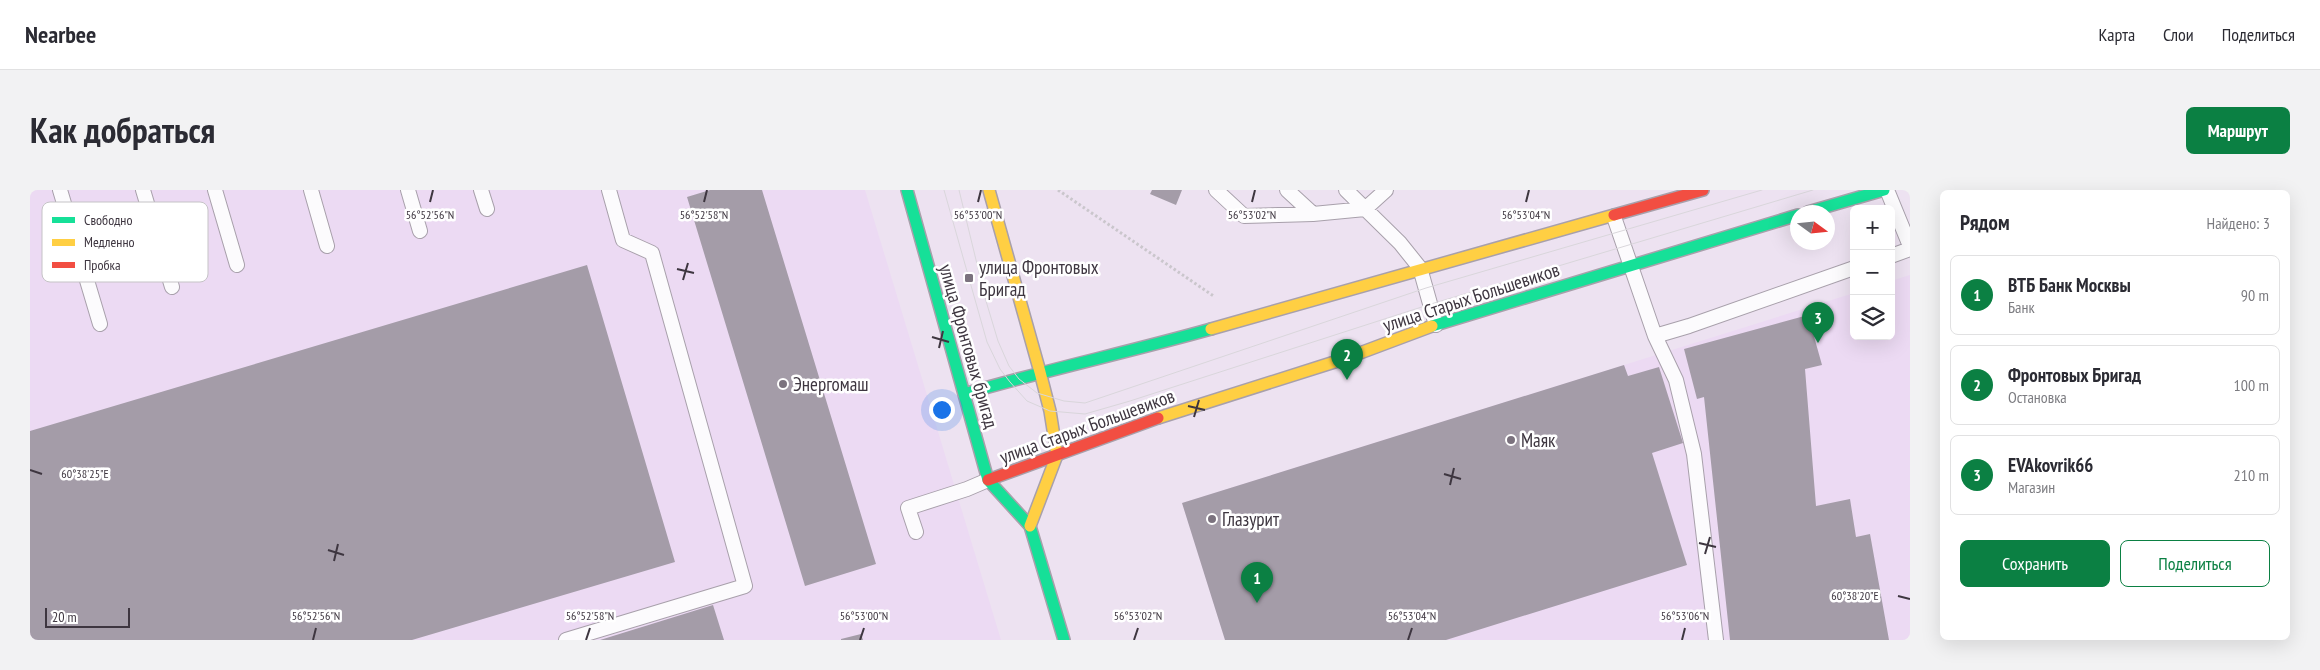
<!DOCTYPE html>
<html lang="ru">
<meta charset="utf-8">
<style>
body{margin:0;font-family:"PT Sans Narrow",sans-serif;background:#f2f2f3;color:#2b2b33}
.controls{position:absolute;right:15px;top:15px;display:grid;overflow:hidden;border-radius:8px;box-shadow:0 5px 20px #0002}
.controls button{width:45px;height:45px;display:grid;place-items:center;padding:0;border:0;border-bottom:1px solid #e1e1e2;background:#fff;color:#2b2b33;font:25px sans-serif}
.compass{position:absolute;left:1760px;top:15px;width:45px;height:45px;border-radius:50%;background:#fff;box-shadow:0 5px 20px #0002;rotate:105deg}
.scale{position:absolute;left:15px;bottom:12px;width:85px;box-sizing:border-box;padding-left:5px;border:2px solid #3e3640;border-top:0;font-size:14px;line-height:18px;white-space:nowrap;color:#3e3640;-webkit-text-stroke:4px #fff;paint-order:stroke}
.you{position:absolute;left:911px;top:219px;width:18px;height:18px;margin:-12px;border:4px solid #fff;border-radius:50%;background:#1a73e8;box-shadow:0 0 0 8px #1a73e833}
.badge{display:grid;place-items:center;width:32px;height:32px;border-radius:50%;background:#0b8043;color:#fff;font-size:16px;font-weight:700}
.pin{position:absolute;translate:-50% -41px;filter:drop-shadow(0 1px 2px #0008)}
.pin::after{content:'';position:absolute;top:26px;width:18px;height:15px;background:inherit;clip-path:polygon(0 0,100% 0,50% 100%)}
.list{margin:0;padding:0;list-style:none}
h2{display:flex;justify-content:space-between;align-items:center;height:65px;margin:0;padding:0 20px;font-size:21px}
h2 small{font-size:16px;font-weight:400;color:#7c7c81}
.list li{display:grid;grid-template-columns:32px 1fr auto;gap:15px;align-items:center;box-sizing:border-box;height:80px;margin:0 10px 10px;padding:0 10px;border:1px solid #e1e1e2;border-radius:8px}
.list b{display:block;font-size:19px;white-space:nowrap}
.list p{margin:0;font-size:16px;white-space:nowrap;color:#7c7c81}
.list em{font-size:16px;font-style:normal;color:#7c7c81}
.actions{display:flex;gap:10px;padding:15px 20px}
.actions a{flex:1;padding:11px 0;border:1px solid #0b8043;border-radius:8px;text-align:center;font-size:18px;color:#0b8043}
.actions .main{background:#0b8043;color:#fff}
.icon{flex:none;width:28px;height:28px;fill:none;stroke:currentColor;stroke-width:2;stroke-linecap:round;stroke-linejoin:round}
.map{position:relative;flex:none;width:1880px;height:450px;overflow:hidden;border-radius:8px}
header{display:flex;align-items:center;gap:30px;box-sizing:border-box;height:70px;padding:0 25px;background:#fff;border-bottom:1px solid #e1e1e2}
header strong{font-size:24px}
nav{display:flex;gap:28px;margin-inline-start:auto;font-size:18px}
.intro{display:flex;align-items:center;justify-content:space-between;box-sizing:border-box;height:120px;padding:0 30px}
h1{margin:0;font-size:35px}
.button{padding:12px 22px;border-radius:8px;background:#0b8043;color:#fff;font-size:18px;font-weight:700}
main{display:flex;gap:30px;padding:0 30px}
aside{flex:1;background:#fff;border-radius:8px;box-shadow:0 5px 20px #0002}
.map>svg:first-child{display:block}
</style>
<header>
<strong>Nearbee</strong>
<nav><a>Карта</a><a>Слои</a><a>Поделиться</a></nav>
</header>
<div class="intro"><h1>Как добраться</h1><a class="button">Маршрут</a></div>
<main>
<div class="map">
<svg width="1880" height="450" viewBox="0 0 1880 450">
<rect width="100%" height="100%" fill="#ede2f1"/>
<!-- built -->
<path fill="#ecdaf3" d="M0,0h835l136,450h-971z
M1880,85v365h-685l-43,-137 672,-210v43h37v-55z"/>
<!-- building -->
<path fill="#a49ca8" d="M680,0h52l114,374 -71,22 -118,-389z
M1122,0h30l-6,15 -26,-11z
M557,75l88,297 -263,78h-382v-209z
M1778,125l14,50 -17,4 11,137 34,-7 6,38 14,-3 19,106h-159l-26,-243 -7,2 -13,-50z
M1594,175l4,11 31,-9 24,76 -31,10 35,112 -241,75h-221l-43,-137z
M683,415l11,35h-124z
M831,444l2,6h-22v-1z"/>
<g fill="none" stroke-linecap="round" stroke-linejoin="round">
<!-- lane casing -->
<g stroke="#a8a0ab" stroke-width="16">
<path id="lane" d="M30,0l40,134
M113,0l29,97
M185,0l22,75
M281,0l16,56
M378,0l12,41
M451,0l6,19
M1186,0l28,26 69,-2
M1257,0l26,24 52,-5 21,-19
M1316,0l54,53 20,25 16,57
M1857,0l23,56
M1584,27l41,119 21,44 18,74 22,186
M1861,66l19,-7
M1625,146l34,-10 165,-58
M886,342l-8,-24 59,-19 21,-9
M536,450l179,-54 -93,-333 -29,-13 -14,-50"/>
</g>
<!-- fast casing -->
<g stroke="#a8a0ab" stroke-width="14">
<path id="fast" d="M877,0l81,290 42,46 34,114
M1778,22l76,-22
M1402,136l366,-111
M934,204c82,-24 165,-42 247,-65"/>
</g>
<!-- slow casing -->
<g stroke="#a8a0ab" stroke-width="14">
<path id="slow" d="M959,0l51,182 10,39 7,44 -27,71
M1181,139l403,-114
M1128,228l186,-59 88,-33"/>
</g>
<!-- jam casing -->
<g stroke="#a8a0ab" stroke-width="14">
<path id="jam" d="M1584,25l89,-25
M958,290l170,-62"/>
</g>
<!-- path -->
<path stroke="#cac6cc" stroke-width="3" stroke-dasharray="2.5 2.5" stroke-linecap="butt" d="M1028,0l157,107"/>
<!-- lane -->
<use href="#lane" stroke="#fcfbfd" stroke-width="14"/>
<!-- fast -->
<use href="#fast" stroke="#16e098" stroke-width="11"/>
<!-- slow -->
<use href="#slow" stroke="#ffcf43" stroke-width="11"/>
<!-- jam -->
<use href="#jam" stroke="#f24e42" stroke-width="11"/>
<!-- tram -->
<path stroke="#d9d6db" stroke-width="1" d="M914,0l43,152 13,27 10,13 17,19 23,10 35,3 45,-13 301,-97 382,-114
M929,0l27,111 12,40 11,25 10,13 18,14 27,8 21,2 341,-115 336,-98"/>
</g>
<!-- ticks -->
<path fill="none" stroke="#3e3640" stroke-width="2" d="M400,12l3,-12M674,12l3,-12M948,12l3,-12M1222,12l3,-12M1496,12l3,-12M647,79l17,4M653,90l5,-17M902,147l17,5M909,158l4,-17M1158,216l17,4M1164,227l5,-17M0,280l12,4M1414,284l17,5M1420,295l4,-17M1669,353l17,4M298,360l16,5M1675,364l5,-17M304,371l4,-17M1868,406l12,3M283,450l3,-12M556,450l4,-12M830,450l4,-12M1104,450l4,-12M1378,450l4,-12M1652,450l3,-12"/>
<!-- markers -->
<g fill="#7b727e" stroke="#fff" stroke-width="2">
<rect x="934" y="83" width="10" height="10" rx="2.5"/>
<circle cx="753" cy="194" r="5"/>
<circle cx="1481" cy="250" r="5"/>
<circle cx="1182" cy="329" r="5"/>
</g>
<g text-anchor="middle" stroke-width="5" stroke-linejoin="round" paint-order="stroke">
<!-- poi labels -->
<g font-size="19" fill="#3e3640" stroke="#fff" text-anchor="start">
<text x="949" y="84">улица Фронтовых<tspan x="949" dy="22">Бригад</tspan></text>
<text x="763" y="201">Энергомаш</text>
<text x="1491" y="257">Маяк</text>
<text x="1192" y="336">Глазурит</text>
</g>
<!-- street labels -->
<g font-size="19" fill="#3e3640" stroke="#fff">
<text transform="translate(1441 107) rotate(-18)" y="7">улица Старых Большевиков</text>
<text transform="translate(939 156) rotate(74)" y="7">улица Фронтовых бригад</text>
<text transform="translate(1057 236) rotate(-20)" y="7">улица Старых Большевиков</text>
</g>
</g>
<!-- legend -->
<rect x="12" y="12" width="166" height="80" rx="8" fill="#fff" stroke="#c5c3c6" stroke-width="1"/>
<rect x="22" y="27" width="23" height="6" fill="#16e098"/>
<rect x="22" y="49" width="23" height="7" fill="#ffcf43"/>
<rect x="22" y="72" width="23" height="6" fill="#f24e42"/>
<g font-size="14" fill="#3e3640">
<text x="54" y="35">Свободно</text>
<text x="54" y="57">Медленно</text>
<text x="54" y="80">Пробка</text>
</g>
<g font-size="12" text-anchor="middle" fill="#3e3640" stroke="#fff" stroke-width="5" stroke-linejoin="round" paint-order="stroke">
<text x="400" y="29">56°52'56"N</text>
<text x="674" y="29">56°52'58"N</text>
<text x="948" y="29">56°53'00"N</text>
<text x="1222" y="29">56°53'02"N</text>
<text x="1496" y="29">56°53'04"N</text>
<text x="55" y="288">60°38'25"E</text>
<text x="1825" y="410">60°38'20"E</text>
<text x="286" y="430">56°52'56"N</text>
<text x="560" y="430">56°52'58"N</text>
<text x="834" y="430">56°53'00"N</text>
<text x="1108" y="430">56°53'02"N</text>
<text x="1382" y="430">56°53'04"N</text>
<text x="1655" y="430">56°53'06"N</text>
</g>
</svg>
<div class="controls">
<button>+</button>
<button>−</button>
<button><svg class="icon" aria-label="layers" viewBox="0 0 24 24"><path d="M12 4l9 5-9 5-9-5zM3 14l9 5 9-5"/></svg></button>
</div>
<svg class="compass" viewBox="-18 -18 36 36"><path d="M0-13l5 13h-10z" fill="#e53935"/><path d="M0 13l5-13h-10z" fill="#7c7c81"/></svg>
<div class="scale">20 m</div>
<div class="you"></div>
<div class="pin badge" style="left:1227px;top:413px">1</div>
<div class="pin badge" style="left:1317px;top:190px">2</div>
<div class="pin badge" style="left:1788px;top:153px">3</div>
</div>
<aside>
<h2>Рядом<small>Найдено: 3</small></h2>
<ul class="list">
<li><span class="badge">1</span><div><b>ВТБ Банк Москвы</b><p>Банк</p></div><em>90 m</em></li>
<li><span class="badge">2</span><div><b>Фронтовых Бригад</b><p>Остановка</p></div><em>100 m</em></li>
<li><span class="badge">3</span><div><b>EVAkovrik66</b><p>Магазин</p></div><em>210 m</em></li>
</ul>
<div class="actions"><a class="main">Сохранить</a><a>Поделиться</a></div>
</aside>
</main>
